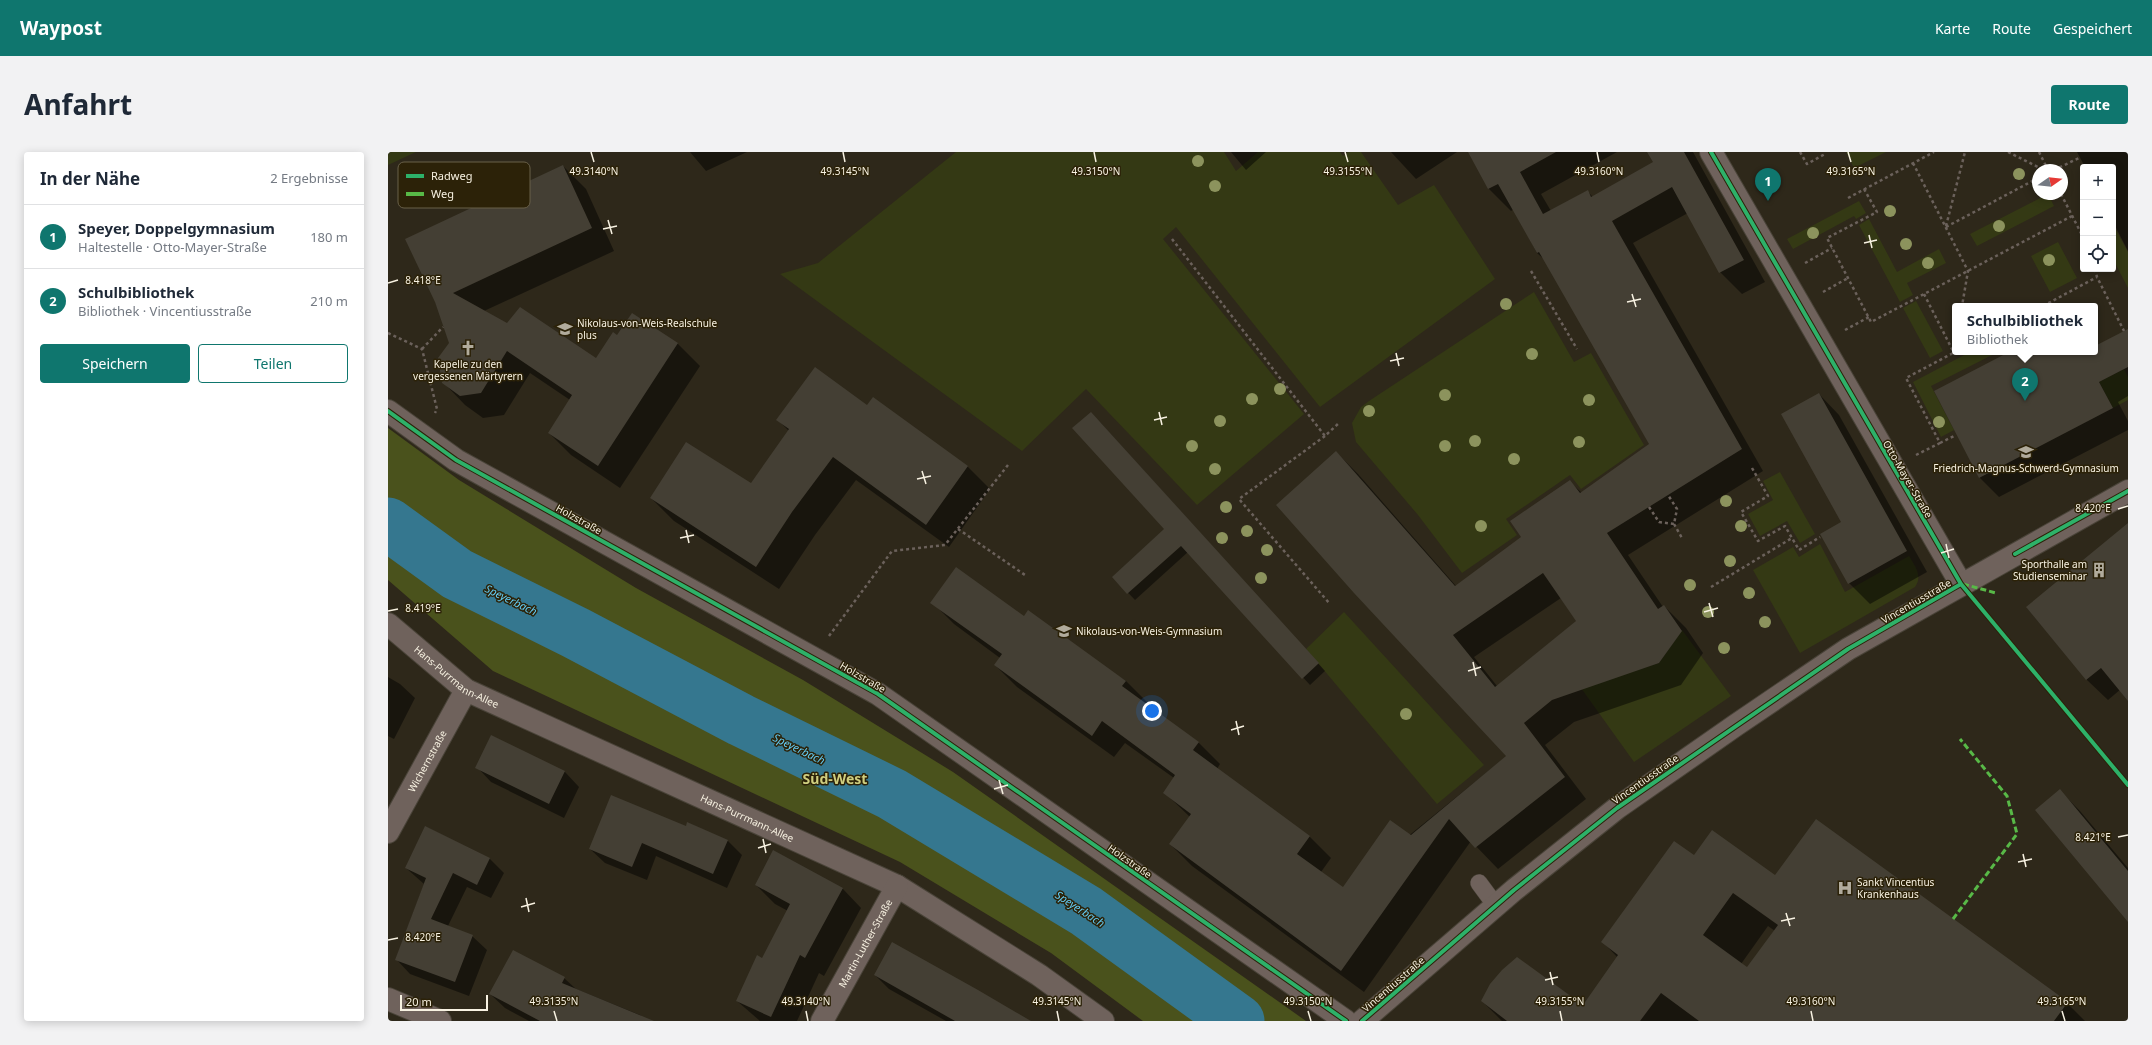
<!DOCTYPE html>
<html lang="de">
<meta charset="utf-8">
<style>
body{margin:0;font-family:"Noto Sans",sans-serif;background:#f2f2f3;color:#1f2937}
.controls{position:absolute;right:12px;top:12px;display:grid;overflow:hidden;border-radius:4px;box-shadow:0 2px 10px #0003}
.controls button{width:36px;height:36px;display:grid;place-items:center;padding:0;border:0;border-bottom:1px solid #e0e1e3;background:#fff;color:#1f2937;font:20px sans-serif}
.compass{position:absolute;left:1644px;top:12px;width:36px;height:36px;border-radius:50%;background:#fff;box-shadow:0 2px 10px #0003;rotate:76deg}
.scale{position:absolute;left:12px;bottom:10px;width:88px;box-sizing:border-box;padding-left:4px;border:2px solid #f8f2e2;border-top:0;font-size:11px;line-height:14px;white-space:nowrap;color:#f8f2e2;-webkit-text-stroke:3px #2c2208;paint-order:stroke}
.you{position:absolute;left:764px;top:559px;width:14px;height:14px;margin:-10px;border:3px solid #fff;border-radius:50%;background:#1a73e8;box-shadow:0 0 0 6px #1a73e833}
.badge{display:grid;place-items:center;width:26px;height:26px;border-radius:50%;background:#0f766e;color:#fff;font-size:13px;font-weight:700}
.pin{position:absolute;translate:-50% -33px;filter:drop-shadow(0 1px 2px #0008)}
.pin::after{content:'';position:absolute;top:21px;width:14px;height:12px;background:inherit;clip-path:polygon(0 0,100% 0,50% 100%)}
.popup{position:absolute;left:1564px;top:151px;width:146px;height:52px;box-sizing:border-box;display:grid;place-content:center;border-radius:4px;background:#fff;filter:drop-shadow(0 1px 3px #0005);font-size:13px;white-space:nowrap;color:#747a83}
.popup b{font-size:15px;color:#1f2937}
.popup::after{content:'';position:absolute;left:50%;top:100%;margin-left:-8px;border:8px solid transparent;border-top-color:#fff}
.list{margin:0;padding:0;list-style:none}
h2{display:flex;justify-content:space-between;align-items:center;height:52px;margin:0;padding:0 16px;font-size:17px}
h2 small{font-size:13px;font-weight:400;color:#747a83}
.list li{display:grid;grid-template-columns:26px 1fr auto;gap:12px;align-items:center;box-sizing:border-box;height:64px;padding:0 16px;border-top:1px solid #e0e1e3}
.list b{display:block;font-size:15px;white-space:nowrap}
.list p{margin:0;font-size:13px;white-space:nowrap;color:#747a83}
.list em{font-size:13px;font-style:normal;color:#747a83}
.actions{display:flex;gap:8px;padding:12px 16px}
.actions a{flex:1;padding:9px 0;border:1px solid #0f766e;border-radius:4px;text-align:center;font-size:14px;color:#0f766e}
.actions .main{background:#0f766e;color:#fff}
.icon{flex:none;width:22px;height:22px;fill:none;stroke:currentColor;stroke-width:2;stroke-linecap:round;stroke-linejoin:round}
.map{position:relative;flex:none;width:1740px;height:869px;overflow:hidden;border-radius:4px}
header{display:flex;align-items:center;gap:24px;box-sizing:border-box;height:56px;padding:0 20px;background:#0f766e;color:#fff}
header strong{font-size:19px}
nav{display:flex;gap:22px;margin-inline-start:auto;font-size:14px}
.intro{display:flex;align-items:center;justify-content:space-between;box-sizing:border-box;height:96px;padding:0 24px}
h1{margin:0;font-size:28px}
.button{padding:10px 18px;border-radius:4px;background:#0f766e;color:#fff;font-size:14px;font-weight:700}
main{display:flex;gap:24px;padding:0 24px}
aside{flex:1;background:#fff;border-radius:4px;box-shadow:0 2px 10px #0003}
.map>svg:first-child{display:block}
</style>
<header>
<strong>Waypost</strong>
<nav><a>Karte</a><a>Route</a><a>Gespeichert</a></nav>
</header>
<div class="intro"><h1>Anfahrt</h1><a class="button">Route</a></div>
<main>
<aside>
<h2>In der Nähe<small>2 Ergebnisse</small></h2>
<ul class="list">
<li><span class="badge">1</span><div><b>Speyer, Doppelgymnasium</b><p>Haltestelle · Otto-Mayer-Straße</p></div><em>180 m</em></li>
<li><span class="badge">2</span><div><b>Schulbibliothek</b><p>Bibliothek · Vincentiusstraße</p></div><em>210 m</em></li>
</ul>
<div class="actions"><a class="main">Speichern</a><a>Teilen</a></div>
</aside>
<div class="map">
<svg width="1740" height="869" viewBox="0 0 1740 869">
<rect width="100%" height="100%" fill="#2e281a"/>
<!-- green -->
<path fill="#343914" d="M0,0h28l-28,13z
M568,0h268l12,19 22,-19h82l3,4 5,-4h13l37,53 36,-20 61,94 -175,128 -144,-180 -13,12 141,175 -107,91 -111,-116 -64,62 -242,-177 38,-11z
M1458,0h40l-32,16z
M1660,42l6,12 -77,40 -7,-12z
M1471,49l7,12 -10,6 -2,-3 -61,33 -6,-10z
M1481,67l28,53 42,-23 7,14 -39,20 6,12 -13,7 -41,-77z
M1728,78l12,22v36l-15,-29v-28z
M1670,90l19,36 -27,14 -19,-36z
M1146,140l40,70 17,-9 53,92 -63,44 -11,-14 -64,44 11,16 -55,38 -44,-58 -62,-73 -4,-19 9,-16 8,-6z
M1528,149l27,50 -13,7 -27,-50z
M1582,200h28l-67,34 23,44 -13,7 -28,-55z
M1736,217l4,8v23l-15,8 -14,-26z
M1392,320l35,62 -15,9 -13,-22 -27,15 -12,-22 25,-14 -10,-19z
M1432,392l25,48 64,-36c6,10 14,20 6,31l-115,66 -47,-83 40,-23 6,10z
M956,460l140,153 -47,39 -131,-155z
M1294,478l49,66 -97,66 -58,-81 62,-11 21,-7z"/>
<!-- forest -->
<path fill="#4a521c" d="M0,276l71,52 177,108 167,92 150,92 353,249h-163l-92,-68 -151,-91 -407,-191 -105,-91z"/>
<!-- shadow -->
<path fill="#0007" fill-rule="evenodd" d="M302,0h57l-41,19z
M843,0h35l-20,18z
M1003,0h66l-41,27z
M1081,0h148l-76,42 10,17 36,-20 6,6 62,-34 -6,-11h44l72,130 -23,12 -22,-22 -32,-59 -55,30 130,228 -135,84 35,52 1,-1 22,22 17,25 -22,32 -107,37 -29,23 41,54 -88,70 -27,-28 -107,151 -172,-126 -22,-22 20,-27 -25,-24 9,-15 -49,-35 -11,14 -97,-70 -22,-22 5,-7 -46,-34 -22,-22 92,15 102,64 22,22 -2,2 52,37 22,22 -3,5 92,67 22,22 -10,14 22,17 164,-133 -171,-304 22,22 98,112 66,-49 48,-55 12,11 68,-48 -104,-184 -9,-8 -23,-44 -3,2 -22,-22zM1173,446l16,23 -80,65 -23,-29z
M1689,0h51v99l-15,-29v-55h-28z
M175,14l23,23 28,62 -130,60 23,13 90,36 21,-24 14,-22 46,30 22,22 -80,122 -49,-33 -22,-22 21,-33 -40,-27 -26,42 -21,3 -18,-13 -22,-23 8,-39 -16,-42z
M1740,178v66l-10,6 10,19v9l-129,67 -20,-20 32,-125h84v-5z
M1431,242l20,21 88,157 -57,32 -21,-21 -7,-60z
M480,254l99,60 23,23 -41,58 -93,-67 -41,55 -36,54 -105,-68 -23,-23 100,-14 38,-53 -11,-11z
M710,268l227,251 -15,14 -122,-133 -53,48 -22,-23 52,-48z
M1740,382v162l-7,-7 -13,11 -21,-20 -60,-72z
M0,525l12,7 15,14 -21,41 -6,-3z
M103,584l74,36 14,15 -15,31 -73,-36 -14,-15z
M1672,639l20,20 48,57v50z
M300,671l40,18 14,14 -15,33 -71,-32 -9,24 -42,-17 -15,-14 96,-22z
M38,675l64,32 14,14 -13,25 -24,-11 -19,39 24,10 15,14 -18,46 -59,-22 -14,-15 28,-75 -18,-16z
M1306,705l81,20 292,126 18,18h-583l-20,-20 101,5 35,-48 -15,-16zM1380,774l7,5 -28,37 -6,-4z
M368,733l87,4 18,19 -37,68 -5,-3 -22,48h-37l-23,-20 25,-42 26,-48 -13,-7z
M487,823l154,46h-83l-57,-32z
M176,826l12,11 64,26 6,6h-117l-24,-13 -15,-14z"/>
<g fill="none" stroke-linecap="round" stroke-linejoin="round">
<!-- river -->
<path stroke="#35778f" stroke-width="53" d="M0,372l69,50 119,59 165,87 151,74 194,117 152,110"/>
</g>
<!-- building -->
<path fill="#443f34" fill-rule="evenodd" d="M1080,0h88l-36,20 23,42 45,-24 3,7 62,-35 -6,-10h37l60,108 -25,13 -47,-86 -60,34 130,228 -135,84 51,76 6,-4 18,26 -23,32 -107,37 -28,23 41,54 -90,71 -26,-29 -108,152 -172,-127 22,-30 -28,-21 12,-18 -73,-54 -10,15 -98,-71 8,-11 -72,-51 26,-36 68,49 4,-6 98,71 -4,5 77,56 -6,8 117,86 -13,18 46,33 47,-67 21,15 95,-79 -152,-163 -78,-88 60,-54 119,135 66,-49 -11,-16 60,-41 10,13 69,-49 -110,-192 -2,1 -39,-69 -10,5zM1155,421l33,48 -81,66 -42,-52z
M175,13l29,63 -139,65 54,30 13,-16 76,51 17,-26 4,3 15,-22 46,30 -80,123 -50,-33 24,-38 -65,-44 -26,42 -21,3 -18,-13 -4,-25 11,-15 -14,-41 -30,-63z
M1740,177v38l-29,15 14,26 -134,70 -45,-87 75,-39h86v-6z
M427,215l52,38 6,-8 95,69 -42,59 -93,-68 -41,55 -36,55 -106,-69 36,-56 65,41 38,-54 -13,-9z
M1431,241l88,158 -59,33 -28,-50 21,-12 -60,-108z
M703,260l228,251 -17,16 -121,-133 -54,48 -15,-17 52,-48 -92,-101z
M1740,371v178l-27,-33 -15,12 -60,-73z
M103,583l74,36 -16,33 -74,-36z
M1672,637l68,82v51l-93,-112z
M223,643l75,31 1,-4 41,18 -15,34 -71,-31 -10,24 -43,-18z
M1428,667l252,183 -14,19h-355l-38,-28 -21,28h-133l-26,-20 9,-17 12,-14 15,-13 66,48 35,-50 -17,-13 73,-101 20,14 18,-25 63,45zM1345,741l45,32 -31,42 -44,-32z
M37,674l65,32 -13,27 -24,-12 -22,46 42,16 -18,47 -60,-22 31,-82 -21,-10z
M385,698l70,38 -38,70 -5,-3 -29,62 -35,-16 21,-46 5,3 28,-54 -35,-19z
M504,790l86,48 53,31h-76l-81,-46z
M125,798l52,27 -3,6 92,38h-114l-51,-27z"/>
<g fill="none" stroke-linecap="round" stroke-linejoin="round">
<!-- service casing -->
<g stroke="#494338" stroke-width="18">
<path id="service" d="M1091,731l17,23"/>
</g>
<!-- minor casing -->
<g stroke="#494338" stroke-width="24">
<g id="minor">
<path d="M1323,0l250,432"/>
<path d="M0,259l68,49 422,234 468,327"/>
<path id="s1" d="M0,472l78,66 431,196 142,89 64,46"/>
<path id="s2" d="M0,680l78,-142"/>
<path d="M0,847l52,22"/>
<path id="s3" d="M434,869l75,-135"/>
<path d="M974,869l152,-131 103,-82 119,-83 112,-76 280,-158"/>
</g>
</g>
<!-- path -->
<path stroke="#6b615b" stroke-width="2.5" stroke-dasharray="3 3" stroke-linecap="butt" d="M1412,0l7,12 18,-10
M1620,0l36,18
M1651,0l9,18
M1525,11l55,108 -6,35
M1666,18l25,-12
M1476,37l13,23 -50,26 44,84 201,-106
M1673,42l22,43
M1460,46l86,-46
M1558,74l19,-74
M1558,75l92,-49
M784,87l153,197 15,-14
M1417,111l27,-15
M1707,117l2,8 27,54
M1143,119l46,78
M1435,140l25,-14
M1536,142l30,59
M1655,154l54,-29
M1457,178l24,-13
M0,181l34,16 15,60 -2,4
M34,197l21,-22
M937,284l-86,63 91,105
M1552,291l16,-8
M1528,303l24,-12 -34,-65 49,-26
M1364,316l16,28 -27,16 17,29 27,-15 14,24 21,-13
M1261,355l10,15 15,2 3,-15 -9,-14
M1286,372l8,14
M570,377l67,46
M1323,435l81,-49
M1591,453l149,180
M441,484l63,-85 53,-6 63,-80"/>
<!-- service -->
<use href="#service" stroke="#6f625c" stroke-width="17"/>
<!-- minor -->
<use href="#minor" stroke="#6f625c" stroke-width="22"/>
<!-- quiet -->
<path stroke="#58b947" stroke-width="3" stroke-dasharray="6 3" stroke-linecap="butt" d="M1575,432l33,9
M1565,767l64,-85 -10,-38 -47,-57"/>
<!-- cycleway casing -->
<g stroke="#2c2208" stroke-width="6">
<path id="cycleway" d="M1323,0l250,432 167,201
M0,259l68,49 422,234 468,327
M1627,402l113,-63
M974,869l152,-131 103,-82 231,-159 113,-65"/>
</g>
<!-- cycleway -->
<use href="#cycleway" stroke="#2db169" stroke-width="4"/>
</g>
<!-- trees -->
<g fill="#8c935d">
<circle cx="810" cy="9" r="6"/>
<circle cx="1631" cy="22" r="6"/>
<circle cx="827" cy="34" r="6"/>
<circle cx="1502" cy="59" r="6"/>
<circle cx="1611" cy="74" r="6"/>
<circle cx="1425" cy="81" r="6"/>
<circle cx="1518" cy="92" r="6"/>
<circle cx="1661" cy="108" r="6"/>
<circle cx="1540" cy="111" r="6"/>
<circle cx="1118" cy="152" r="6"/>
<circle cx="1144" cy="202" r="6"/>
<circle cx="892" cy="237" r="6"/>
<circle cx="1057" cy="243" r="6"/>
<circle cx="864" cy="247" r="6"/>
<circle cx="1201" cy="248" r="6"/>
<circle cx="981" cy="259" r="6"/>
<circle cx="832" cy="269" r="6"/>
<circle cx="1551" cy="270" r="6"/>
<circle cx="1087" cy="289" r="6"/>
<circle cx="1191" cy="290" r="6"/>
<circle cx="804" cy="294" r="6"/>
<circle cx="1057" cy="294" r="6"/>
<circle cx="1126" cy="307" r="6"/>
<circle cx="827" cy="317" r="6"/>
<circle cx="1338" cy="349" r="6"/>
<circle cx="838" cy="355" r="6"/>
<circle cx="1093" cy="374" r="6"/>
<circle cx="1353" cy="374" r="6"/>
<circle cx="859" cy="379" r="6"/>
<circle cx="834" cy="386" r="6"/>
<circle cx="879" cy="398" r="6"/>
<circle cx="1342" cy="409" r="6"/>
<circle cx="873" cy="426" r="6"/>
<circle cx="1302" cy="433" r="6"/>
<circle cx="1361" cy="441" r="6"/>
<circle cx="1320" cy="460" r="6"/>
<circle cx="1377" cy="470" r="6"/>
<circle cx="1336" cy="496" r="6"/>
<circle cx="1018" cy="562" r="6"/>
</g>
<!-- ticks -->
<path fill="none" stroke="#f8f2e2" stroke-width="1.5" d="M203,0l3,10M455,0l2,10M706,0l2,10M957,0l3,10M1209,0l2,10M1460,0l3,10M220,68l4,14M215,77l14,-3M1481,83l3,13M1476,91l13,-3M0,131l10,-3M1244,142l4,13M1239,150l14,-3M1008,201l3,13M1002,209l14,-3M771,260l3,13M766,268l13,-3M534,319l4,13M529,327l14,-3M1730,357l10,-3M298,378l3,13M292,386l14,-3M1558,392l3,14M1553,401l13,-4M1321,451l4,14M0,459l10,-2M1316,460l14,-4M1085,510l3,14M1080,519l13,-4M848,569l3,14M843,578l13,-4M611,628l4,14M606,637l14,-4M1730,685l10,-2M375,687l3,14M370,696l13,-4M1635,702l3,13M1630,710l14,-3M138,746l3,14M133,755l14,-4M1398,761l4,13M1393,769l14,-3M0,788l10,-2M1162,820l3,13M1157,828l13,-3M166,859l3,10M418,859l2,10M669,859l2,10M920,859l3,10M1172,859l2,10M1423,859l2,10M1674,859l3,10"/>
<!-- icons -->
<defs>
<g id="school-bare" transform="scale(1.2)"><path d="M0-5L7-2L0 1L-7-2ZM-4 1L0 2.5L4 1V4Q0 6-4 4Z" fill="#b1ab9c" stroke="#2c2208" stroke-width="2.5" paint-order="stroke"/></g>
<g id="church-bare" transform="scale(1.2)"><path d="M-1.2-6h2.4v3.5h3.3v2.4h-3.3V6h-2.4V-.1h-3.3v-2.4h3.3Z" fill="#b1ab9c" stroke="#2c2208" stroke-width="2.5" paint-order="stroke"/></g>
<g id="building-bare" transform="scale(1.2)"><path d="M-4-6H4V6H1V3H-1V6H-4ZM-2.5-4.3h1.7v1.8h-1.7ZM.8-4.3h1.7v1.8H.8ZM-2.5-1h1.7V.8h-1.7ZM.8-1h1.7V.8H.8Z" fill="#b1ab9c" stroke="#2c2208" stroke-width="2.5" paint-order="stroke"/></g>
<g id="hospital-bare" transform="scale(1.2)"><path d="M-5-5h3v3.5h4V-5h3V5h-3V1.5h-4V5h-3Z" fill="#b1ab9c" stroke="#2c2208" stroke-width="2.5" paint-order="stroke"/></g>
</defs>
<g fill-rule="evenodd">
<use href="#school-bare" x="177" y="177"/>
<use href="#church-bare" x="80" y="196"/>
<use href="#school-bare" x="1638" y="300"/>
<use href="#building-bare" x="1711" y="418"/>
<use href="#school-bare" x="676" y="479"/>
<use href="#hospital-bare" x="1457" y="736"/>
</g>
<g text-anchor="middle" stroke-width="3" stroke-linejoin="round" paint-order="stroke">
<!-- poi labels -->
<g font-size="10" fill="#f8f2e2" stroke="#2c2208" text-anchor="start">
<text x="189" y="175">Nikolaus-von-Weis-Realschule<tspan x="189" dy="12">plus</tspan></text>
<text x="80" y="216" text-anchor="middle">Kapelle zu den<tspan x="80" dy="12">vergessenen Märtyrern</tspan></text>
<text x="1638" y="320" text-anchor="middle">Friedrich-Magnus-Schwerd-Gymnasium</text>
<text x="1699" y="416" text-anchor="end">Sporthalle am<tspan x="1699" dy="12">Studienseminar</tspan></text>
<text x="688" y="483">Nikolaus-von-Weis-Gymnasium</text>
<text x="1469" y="734">Sankt Vincentius<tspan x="1469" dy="12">Krankenhaus</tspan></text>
</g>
<!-- street labels -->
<g font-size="10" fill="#f8f2e2" stroke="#2c2208">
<text transform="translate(1520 327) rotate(60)" y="4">Otto-Mayer-Straße</text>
<text transform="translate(191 367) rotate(29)" y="4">Holzstraße</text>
<text transform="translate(1528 449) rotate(-30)" y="4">Vincentiusstraße</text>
<text dy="4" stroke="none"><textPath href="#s1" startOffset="87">Hans-Purrmann-Allee</textPath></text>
<text transform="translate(475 525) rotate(30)" y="4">Holzstraße</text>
<text dy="4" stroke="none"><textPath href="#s2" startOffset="81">Wichernstraße</textPath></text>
<text transform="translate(1257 627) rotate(-35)" y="4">Vincentiusstraße</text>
<text dy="4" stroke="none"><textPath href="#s1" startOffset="411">Hans-Purrmann-Allee</textPath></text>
<text transform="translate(742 709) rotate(35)" y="4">Holzstraße</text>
<text dy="4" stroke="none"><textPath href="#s3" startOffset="89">Martin-Luther-Straße</textPath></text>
<text transform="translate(1005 832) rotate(-41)" y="4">Vincentiusstraße</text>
</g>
<!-- water labels -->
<g font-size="11" font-style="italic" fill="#64cef7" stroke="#2c2208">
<text transform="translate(123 448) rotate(26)" y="4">Speyerbach</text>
<text transform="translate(411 597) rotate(26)" y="4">Speyerbach</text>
<text transform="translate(692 757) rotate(33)" y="4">Speyerbach</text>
</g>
<!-- district labels -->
<g font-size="14" font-weight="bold" fill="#cfce7f" stroke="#2c2208">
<text x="447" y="632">Süd-West</text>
</g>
</g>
<!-- legend -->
<rect x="10" y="10" width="132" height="46" rx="6" fill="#2c2208" stroke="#696049" stroke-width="1"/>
<rect x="18" y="22" width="18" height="4" fill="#2db169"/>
<rect x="18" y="40" width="18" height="4" fill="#58b947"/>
<g font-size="11" fill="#f8f2e2">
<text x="43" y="28">Radweg</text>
<text x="43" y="46">Weg</text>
</g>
<g font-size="10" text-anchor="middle" fill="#f8f2e2" stroke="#2c2208" stroke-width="3" stroke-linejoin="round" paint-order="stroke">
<text x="206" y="23">49.3140°N</text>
<text x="457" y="23">49.3145°N</text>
<text x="708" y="23">49.3150°N</text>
<text x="1211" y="23">49.3160°N</text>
<text x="1463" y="23">49.3165°N</text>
<text x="960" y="23">49.3155°N</text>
<text x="35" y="132">8.418°E</text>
<text x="1705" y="360">8.420°E</text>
<text x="35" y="460">8.419°E</text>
<text x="1705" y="689">8.421°E</text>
<text x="35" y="789">8.420°E</text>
<text x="166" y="853">49.3135°N</text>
<text x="418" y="853">49.3140°N</text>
<text x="669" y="853">49.3145°N</text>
<text x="920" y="853">49.3150°N</text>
<text x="1172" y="853">49.3155°N</text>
<text x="1423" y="853">49.3160°N</text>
<text x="1674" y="853">49.3165°N</text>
</g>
</svg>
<div class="controls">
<button>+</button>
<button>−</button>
<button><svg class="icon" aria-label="locate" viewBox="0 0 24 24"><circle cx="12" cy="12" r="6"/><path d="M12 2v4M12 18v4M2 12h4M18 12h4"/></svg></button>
</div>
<svg class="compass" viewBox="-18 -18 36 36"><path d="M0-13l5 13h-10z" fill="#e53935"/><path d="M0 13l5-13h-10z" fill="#747a83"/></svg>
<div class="scale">20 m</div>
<div class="you"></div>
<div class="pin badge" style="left:1380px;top:49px">1</div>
<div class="pin badge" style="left:1637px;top:249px">2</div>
<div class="popup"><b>Schulbibliothek</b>Bibliothek</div>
</div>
</main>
